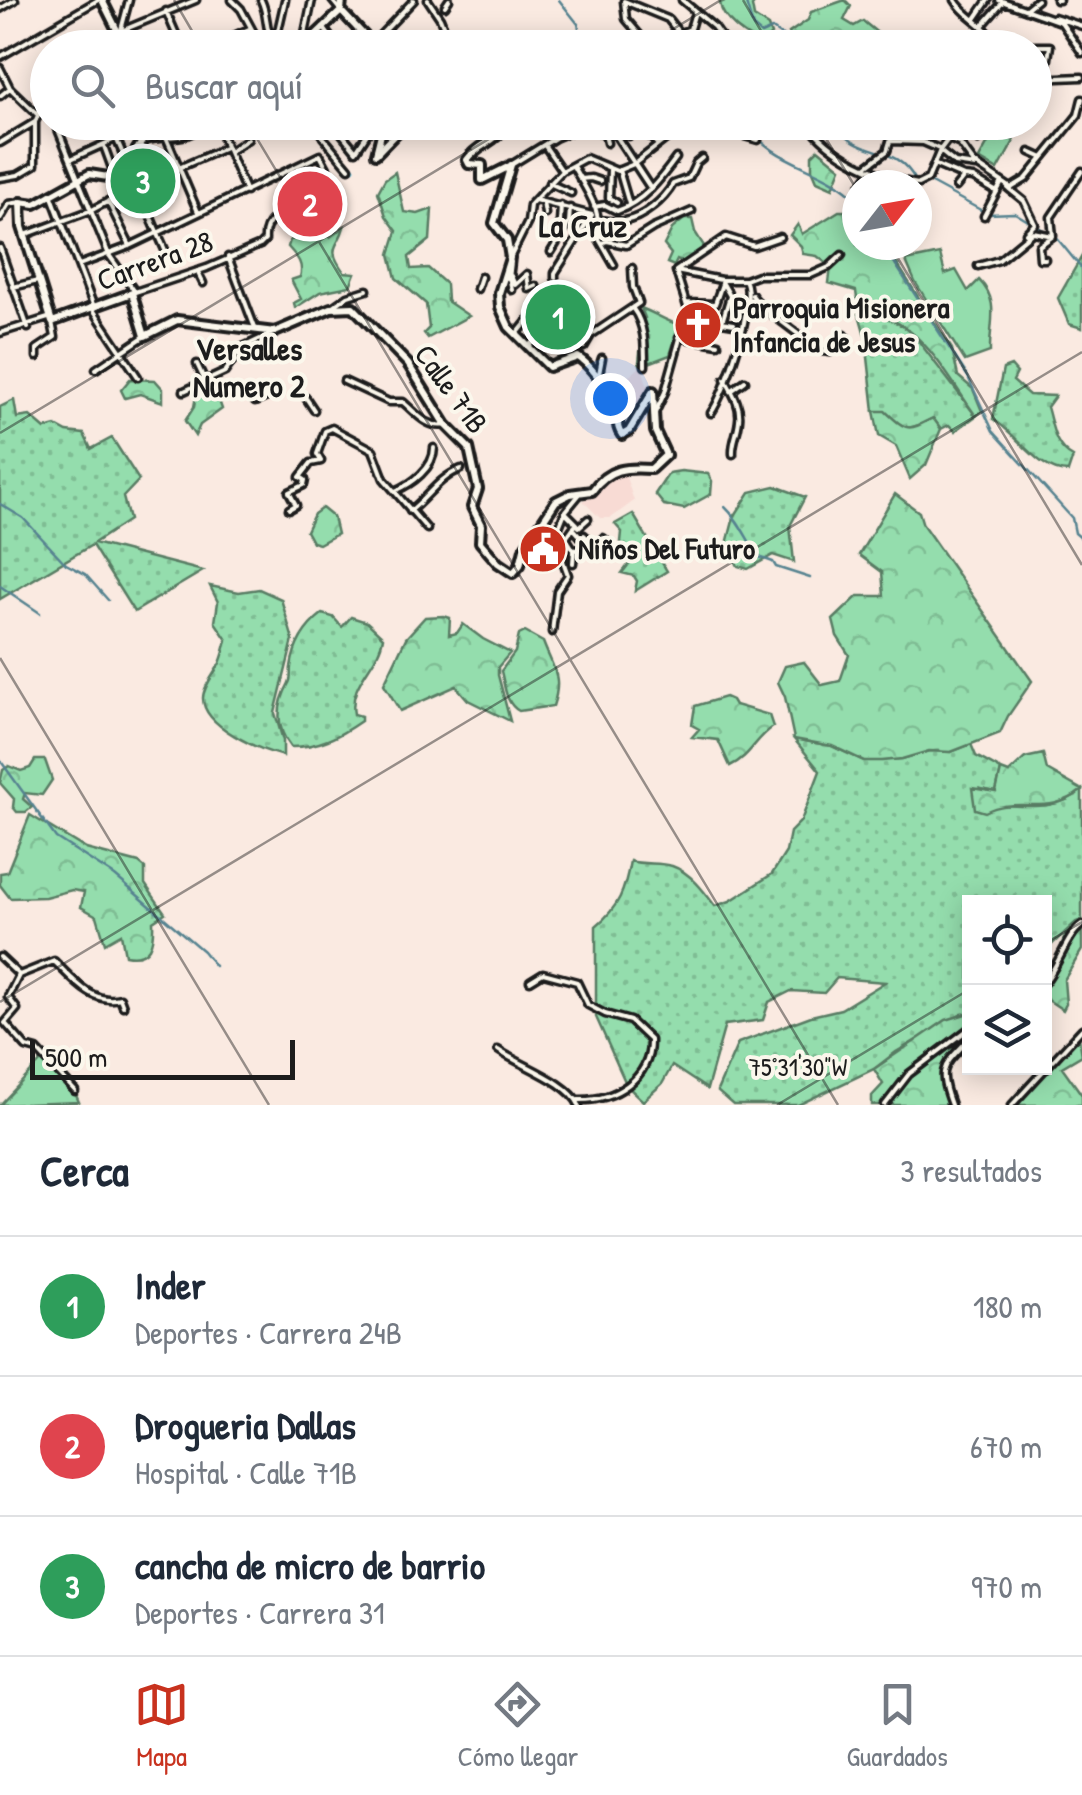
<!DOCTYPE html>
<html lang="es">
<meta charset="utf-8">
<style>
body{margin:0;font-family:"Patrick Hand",sans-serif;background:#f2f2f3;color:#1f2937}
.controls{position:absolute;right:30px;bottom:30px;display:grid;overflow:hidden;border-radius:0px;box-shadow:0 5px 25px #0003}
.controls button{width:90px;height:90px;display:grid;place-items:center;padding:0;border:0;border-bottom:2px solid #e0e1e3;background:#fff;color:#1f2937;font:50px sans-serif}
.compass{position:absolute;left:842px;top:170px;width:90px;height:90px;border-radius:50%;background:#fff;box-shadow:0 5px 25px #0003;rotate:59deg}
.scale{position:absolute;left:30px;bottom:25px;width:265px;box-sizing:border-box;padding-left:10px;border:5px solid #1c1c1c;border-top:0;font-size:28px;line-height:35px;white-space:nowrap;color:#1c1c1c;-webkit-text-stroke:8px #fbf7ec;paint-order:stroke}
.you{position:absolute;left:610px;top:398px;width:35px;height:35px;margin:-25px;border:8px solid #fff;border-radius:50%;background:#1a73e8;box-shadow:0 0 0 15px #1a73e833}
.badge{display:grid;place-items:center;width:65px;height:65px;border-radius:50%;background:#c8321e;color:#fff;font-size:32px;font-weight:700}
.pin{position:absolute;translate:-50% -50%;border:5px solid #fff;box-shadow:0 2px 10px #0006}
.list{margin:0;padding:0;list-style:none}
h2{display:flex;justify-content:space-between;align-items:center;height:130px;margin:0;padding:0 40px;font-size:42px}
h2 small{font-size:32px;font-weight:400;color:#747a83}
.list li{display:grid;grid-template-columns:65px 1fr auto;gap:30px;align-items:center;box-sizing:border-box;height:140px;padding:0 40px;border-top:2px solid #e0e1e3}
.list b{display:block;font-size:38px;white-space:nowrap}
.list p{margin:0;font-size:32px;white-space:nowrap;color:#747a83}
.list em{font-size:32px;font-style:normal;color:#747a83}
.icon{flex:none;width:55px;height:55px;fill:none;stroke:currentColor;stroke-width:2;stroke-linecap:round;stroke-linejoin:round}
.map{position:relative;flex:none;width:1082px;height:1105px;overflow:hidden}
.search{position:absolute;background:#fff;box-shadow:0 5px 25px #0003;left:30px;right:30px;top:30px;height:110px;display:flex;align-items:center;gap:25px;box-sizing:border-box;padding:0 35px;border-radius:55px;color:#747a83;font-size:38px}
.sheet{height:550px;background:#fff}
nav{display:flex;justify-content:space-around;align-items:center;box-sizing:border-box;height:140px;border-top:2px solid #e0e1e3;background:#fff;font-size:28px;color:#747a83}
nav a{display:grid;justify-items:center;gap:5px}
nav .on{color:#c8321e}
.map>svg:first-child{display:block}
</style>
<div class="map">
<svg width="1082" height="1105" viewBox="0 0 1082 1105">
<defs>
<pattern id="grass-dots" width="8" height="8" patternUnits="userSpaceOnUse" patternTransform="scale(2.5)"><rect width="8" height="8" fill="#94ddad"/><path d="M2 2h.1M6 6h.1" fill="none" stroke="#7fbd94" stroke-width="1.8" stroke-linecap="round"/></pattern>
<pattern id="forest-crowns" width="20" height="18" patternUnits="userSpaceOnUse" patternTransform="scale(2.5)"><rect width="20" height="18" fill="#94ddad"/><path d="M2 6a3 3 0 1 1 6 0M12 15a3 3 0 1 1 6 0" fill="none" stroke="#7fbd94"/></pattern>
<pattern id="park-tufts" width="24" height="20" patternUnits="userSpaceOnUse" patternTransform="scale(2.5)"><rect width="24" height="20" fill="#94ddad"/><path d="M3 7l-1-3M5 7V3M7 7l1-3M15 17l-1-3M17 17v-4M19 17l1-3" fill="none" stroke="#7fbd94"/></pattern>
</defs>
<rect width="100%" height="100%" fill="#faeae1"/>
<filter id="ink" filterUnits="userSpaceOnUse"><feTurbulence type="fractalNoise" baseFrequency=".01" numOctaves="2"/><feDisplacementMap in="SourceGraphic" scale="20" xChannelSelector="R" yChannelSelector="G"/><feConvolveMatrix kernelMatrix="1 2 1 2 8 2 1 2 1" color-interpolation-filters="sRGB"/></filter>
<g filter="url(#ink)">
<!-- built -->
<path fill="#f8dbd4" d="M641,366l8,24 -8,13 -27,-4 -9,-14 26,-10z
M624,471l10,30 -23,17h-11l-17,-17 20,-21z"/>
<!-- grass -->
<path fill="url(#grass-dots)" stroke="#587c64" stroke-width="2.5" d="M1082,256v72l-13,-4 -11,-26z
M876,312l34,18 66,86 -21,15 -6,-6 -8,4 -8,-11c-26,13 -26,14 -48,-6l-11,-1 -8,-72 -7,-25z
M1011,366l6,7 -4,8 16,14 26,1 -8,11c6,20 7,40 26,50l-5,15c-29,0 -51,-38 -75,-53l10,-50z
M14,400l3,18 13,-2 15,13 11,-3 11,6 17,2 7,15 21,-11 27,42 -16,17 6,23 -35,23 109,28 -69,41 -42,-67 -92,54v-192z
M681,471l27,3 4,7 -1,13 -27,15 -20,-4 -9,-11 14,-21z
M775,486l30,11 -15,29 4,36 -21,-7 -25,14 -10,-3 -11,-22 7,-27 16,-25z
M633,514l34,57 -32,20 2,-10 -3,-5 -12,-3 11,-14 -12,-17 1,-10 -7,-8z
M210,586l29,6 20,-3 22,10 12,41 -18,73 8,28v15c-23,-6 -80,-29 -80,-58 0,-11 12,-25 17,-35 3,-6 5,-16 7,-23l-12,-18 3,-20z
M322,614l11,3 9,10 9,-10 16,5 16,15c-4,28 -35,46 -29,77l7,2v5c-23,16 -42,26 -70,26 -17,-21 -13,-44 -2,-64 3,-5 1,-10 2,-16 3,-21 14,-40 31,-53z
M794,739l38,7 32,15 38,-2 27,-8 22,1 20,-8 5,12 25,14 -5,22 -14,-3 16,16c30,1 59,6 84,-15v130l-6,2 -31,29 -1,-49h-74l-1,111 -7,1 -66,38 -22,17 -76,36h-65l-16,-14 21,-48 73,-27 30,-7 44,-27 -48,-4 -13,15 -33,-2 -22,11 -6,18 -38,5 -18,64 -35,-23 -10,18 -19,17 -16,-15 -31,-69v-91c23,-19 29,-36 34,-65 14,4 29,1 42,5 18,6 32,25 43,40l15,-5 42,-27 14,-22 4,-20 11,-11 19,-50z"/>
<!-- forest -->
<path fill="url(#forest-crowns)" stroke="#587c64" stroke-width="2.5" d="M727,0h30l-5,6 2,11 14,9 3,9 -8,8c-17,-5 -41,-23 -43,-40z
M845,0l6,6 -7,14 10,6 9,-5 17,14h5l3,12c-9,0 -19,2 -27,1 -19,-4 -29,-17 -47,-1l-26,-1 -2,-3 6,-4 -3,-6 19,-13 3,-8z
M818,149l23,19 -8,20 -16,-7 -5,-12v-14z
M395,172l9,40 14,2 14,-5 -2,31 -21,17 2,12 17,-1 18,16 1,17 22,15 -41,22 -4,-5 5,-5 -3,-24 -30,-26 -6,-24 7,-23 -11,-15 -8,-24 7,-13z
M839,211h18v34h28l67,104 6,27 15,13 9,22 -6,5c-29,-39 -61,-107 -117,-102l-3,-23 -27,-8 2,-16 -14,-11 -14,-2 -2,-8 -11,-11 8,-11 4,10z
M684,219h8l3,13 11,17 -22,14 -7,-3 -3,6 -7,-3 4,-9 -7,-9 8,-16z
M344,227c-5,21 -19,19 0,45l11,1 -5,13 -30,6 -25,16 -1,-5 7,-4 -10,-19 9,-3c4,-13 -3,-20 -12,-30l2,-7 36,-6 4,3z
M130,379l25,1 8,9v13l-23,-8 -15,4 -4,-8z
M207,386l2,3 5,-3 8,23 -22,16 -5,11 -10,-15 9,-14 2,-11 5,-3 -1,-4z
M874,411h11c22,20 22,21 48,7l8,11 -15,36 -16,14 -14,-33 -17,-10z
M895,494l24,18 4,13 109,156 -24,35 -8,17 -49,19 -22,-1 -27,8 -20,2h-18l-32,-15 -38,-7 -9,-42 -7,-15 7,-16 19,-4 18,23 18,-4 9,-26 -12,-19 -4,-16 25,-24h26l-2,-24 -23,-17z
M322,508l11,9 4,17 -18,10 -7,-2 -6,-11 8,-17z
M444,616l6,2 -1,17 8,-2 6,-9 20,15 27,14 -12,14v8l12,46 -42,-21 -12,-14 -56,25 -16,-27 22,-46 19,-21z
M525,632l18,10c10,27 20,34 10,64l-34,5c-14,-8 -14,-25 -18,-40l14,-19 4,-17z
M725,697l7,3 3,5 34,10 4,12c-19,13 -22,29 -43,39l-12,-26 -26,-3 7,-8 -7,-4 3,-19z
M1043,754l4,16 35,20c-33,28 -65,5 -97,22l-10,-3 -3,-21 24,4 5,-22 8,3 16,-15z
M35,760h10l7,20 -10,15 -17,-2 -2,6 9,8 -6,5h-9l-4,-5 1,-8 -14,-16 3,-13 6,-4 12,5 9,-3z
M30,815l56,34 53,14 6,5v16l20,29 -12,8c1,21 -2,39 -28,34l-4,-21 -16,9 -8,-27 -16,-9 3,-15 -12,-2 -27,7 -35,1 -10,-13v-12l7,-1z
M1082,920v30l-18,30 2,24 -3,6 -18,-12 -1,-24 15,-14c1,-15 7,-34 23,-40z
M969,1013v28c-24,26 -30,28 -18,64h-79v-9l11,-12 -9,-15 72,-49z
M1079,1037l3,18 -20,12 20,28v10h-66z"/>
<!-- park -->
<path fill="url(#park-tufts)" stroke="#587c64" stroke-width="2.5" d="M641,308c16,6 25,14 42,18l-8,13 -5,16 -29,11 -2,-4 3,-28 -3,-13 6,-3z"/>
<!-- garden -->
<path fill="#94ddad" stroke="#587c64" stroke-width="2.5" d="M995,130l19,11 -16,29 -19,-11z
M940,254l5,20 11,-4 12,21 11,-11c22,22 10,44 11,72l-25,9 -50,-79 -9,-21z
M43,1059l32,34 4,9 -79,3z"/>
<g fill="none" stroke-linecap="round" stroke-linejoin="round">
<!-- stream -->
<path stroke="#568390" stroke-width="2.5" d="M559,0l19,24 4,17 7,7
M745,0l8,27 8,7 11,-5
M774,30l24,17
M800,48l14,-4 4,-7 16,-2 15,8 2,-2 15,7
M746,122c24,43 80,44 111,78
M837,122c18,38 58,18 79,59
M931,183l57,31 27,-1 18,11
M1038,227l12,6
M1056,237l26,32
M883,245l85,132 25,54 79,87 3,15 7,6
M0,504l23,14 43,46 19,10 23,26
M725,507c16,15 21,32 34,50l14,5 3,5 34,11
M0,586l40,27
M0,760l56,78 59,38 88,75 12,15"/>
<!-- canal -->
<path stroke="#7dc8dd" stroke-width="5" d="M323,122l3,17
M340,155l13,14"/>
<!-- street casing -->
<g stroke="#1c1c1c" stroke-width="11">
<path id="street" d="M232,0l9,9 21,39
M261,0c9,20 1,25 16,48
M332,0l9,11
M428,0l12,18 10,25 -3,5
M682,0l32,27 15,21
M955,0c11,19 34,25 43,48
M999,0l62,22 21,31
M1056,0h3
M445,6l4,-6
M1027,8l10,-8
M0,9l15,-9
M166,11l16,37
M1054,17l28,9
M975,19l13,-19
M983,25l20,-23
M323,27l15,21
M121,30l8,-30
M679,33l-11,-14 -44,-18 2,18 23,27 41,-17 5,-17
M384,34l12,14
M303,43l9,-43
M275,44l10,-44
M1019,46h31l-5,32
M80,48l116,-48
M208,48l41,-19
M368,48l46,-48
M0,57l98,-57
M0,68l10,20 -10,8
M48,70l-11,9 11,26
M1034,79l48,-2
M1038,79l1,28
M10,88l27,26
M55,122l54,133 26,37
M109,122l60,137
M216,122l30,70
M267,122l3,5
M317,122l6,15 26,31
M626,122l6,7 -3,7
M807,122c23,33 72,56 111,62l10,-5 12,-29 21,-28
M913,122l47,22 14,19 37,25 15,-9 52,-64 4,-16
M941,125l9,-3
M958,126l20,14 13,-12 16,-6
M338,129l18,22 19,-29
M592,129l10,-7
M604,131l3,12
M613,131l38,58
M1012,132l2,-10
M652,135l7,-13
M167,139l31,73
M891,141l32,1 16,7
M0,143l35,-21
M104,146l8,22
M545,146l17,25
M940,151l15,12 21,3
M229,152l19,-13
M1030,152l11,5
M71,159l82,-37
M511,165l44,-27 29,-12 15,6 43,-5 16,18
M936,165l28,12 -8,10
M573,166c10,19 32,47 23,69h4l-1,4 15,26
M867,166l20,-15 9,-29
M610,169l-1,29 8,5
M619,170l10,34
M292,171l14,31 14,22
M964,177l9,1 24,14
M0,178l18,-3 17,-10v-43l10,-22
M580,179l11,-1 9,3
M549,183l22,10
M861,185l11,-16
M1008,188l16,13 11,23 -9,9
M51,194l43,113
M304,197l33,-13
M535,200l57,15
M108,201l22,45
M543,202l2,12
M594,207l11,-2 12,6c26,-9 43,-31 59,-53
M984,216l17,-32
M0,219l9,-15 12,-2
M598,220c9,0 18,3 26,1 19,-3 40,-21 49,-37l16,-6 7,-15 6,-5
M25,235l67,-25 45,-24 90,-39
M553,235l7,-13 1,-17
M1053,236l-2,-19 31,-46
M602,243l5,-2 19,4 27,-17 39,-17
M0,248l28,80
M551,252l18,-29 1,-15
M228,257l27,71
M510,258l18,-36 2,-17 32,-34 24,-13 31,13 17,-7 36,-28 12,-3 49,-1 27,8 -2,-18
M1045,259h-5l-1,-13 14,-10
M79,265l51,-19 190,-91 20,38
M978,266l21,-6 34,-28 20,4
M197,271l6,12
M676,271l45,9h24l13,-5h53l18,-8 13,-12
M676,271l50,-34 28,9 26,-9
M505,278l6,-2 4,9 12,-11 2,15 7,-3
M555,278v-5l37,-58
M509,279l2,-17
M721,280l9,16 -8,26 12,2
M510,281l2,9
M13,287l25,-6
M477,289l4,-12
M132,293l75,-25 53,-23 5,-5c-2,-24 22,-28 41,-38
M752,295c5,10 58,48 70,56l8,1 15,-17
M687,303l28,1 7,-20
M92,308l46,69
M331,308l17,-12 19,-6
M633,309c12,16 12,36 12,57
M0,333l48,-15
M517,334l21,-26 21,-16
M679,337l39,7
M529,346l26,-30 12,-8
M584,347l7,-12 48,-32 -6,-16 -1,-19
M37,357v-8l18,-12 -3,-15
M197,364l8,17
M96,369l49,-33
M599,374l3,-16 -1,3
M725,379c7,13 16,26 14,41 -1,13 -7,22 -6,34
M344,381l45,21h14c13,11 24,27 43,23
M184,391l41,-19 16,-24 32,-15
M731,391l14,-10
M306,398l8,12
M255,402l15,-6
M655,413l10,-21 23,-82 -12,-39
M711,413c14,-19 46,-113 34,-133
M395,491c17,-7 39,-23 39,-43
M289,509l7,-4 -7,-13 15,-7 1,-5 -5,-3 11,-14 10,-2 -4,-7 8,-23 7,-3 41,22 11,29 43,50
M410,511c18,-14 28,-33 51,-42
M565,512l12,12 -4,4
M577,524l2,3 9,-8
M603,538l5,5
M573,549l-7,-11 7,-10 8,9
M574,551l18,-8 -8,-8 -3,2
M573,563l1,-12
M552,632l5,-41 11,-16 -5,-14 1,-14 -9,-10 10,-25 14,-17
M0,957l19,18
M19,975l-11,22 9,12 -12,14 21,24 11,3 38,41
M19,975l35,-14c19,18 38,44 66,37l3,8
M530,981l13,-8 34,9 11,23 17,9 25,7 20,19c1,39 -36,61 -72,60
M1044,983c14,-16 23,-48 38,-58
M498,1050c23,16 71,32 81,55
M885,1105l24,-31 61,-46
M951,1105c-14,-38 -8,-38 19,-67
M1012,1105l70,-76"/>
</g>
<!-- secondary casing -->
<g stroke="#1c1c1c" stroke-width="14">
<path id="secondary" d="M102,0l24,48
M341,11l35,37
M341,11l1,-11
M302,48l39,-37
M203,122c-16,20 -39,10 -60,18l-16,25 -10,9 -9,3 -19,-3 -54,30 -14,-2 1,25 30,95 80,-29 13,43 32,-16 98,12 56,-24 22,-1 55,57 38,61 23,23 9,41 -6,18 9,18 -1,17 18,21 15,10 7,-8 4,-16 32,-48 14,-7 22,-3c16,-23 34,-24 59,-22l15,-14 -11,-24 -2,-40 -24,40 -7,4c-7,-10 -2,-12 -4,-23 -2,-14 -28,-48 -40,-55l-29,10 -40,-40 -9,-20 -1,-14 11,-35 -3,-18 -13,-17 17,-58
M384,122l-8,32 31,-32
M504,122l1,5c-11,16 -27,17 -38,33l2,4 13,1v15l28,-14"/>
</g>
<!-- street -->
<use href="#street" stroke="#fbf7ec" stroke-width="4"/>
<!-- secondary -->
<use href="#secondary" stroke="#fbf7ec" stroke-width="6"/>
</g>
</g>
<!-- ticks -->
<path fill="none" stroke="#1c1c1c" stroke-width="2.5" stroke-opacity="0.45" d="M174,0l28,48M743,0l28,48M642,48l79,-48M247,122l591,983M816,122l41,68M890,245l192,320M0,433l517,-311M0,658l269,447M1044,944l38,-22M0,1002l1082,-650M777,1105l193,-116"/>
<!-- icons -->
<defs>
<g id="church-disc" transform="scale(2.5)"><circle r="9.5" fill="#c8321e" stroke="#fbf7ec"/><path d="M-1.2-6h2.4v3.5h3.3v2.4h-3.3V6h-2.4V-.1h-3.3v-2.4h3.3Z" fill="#fff"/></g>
<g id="civic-disc" transform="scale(2.5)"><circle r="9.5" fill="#c8321e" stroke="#fbf7ec"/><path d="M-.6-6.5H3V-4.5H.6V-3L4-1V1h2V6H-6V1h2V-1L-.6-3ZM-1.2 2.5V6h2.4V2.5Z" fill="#fff"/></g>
</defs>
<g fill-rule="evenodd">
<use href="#church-disc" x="698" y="325"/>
<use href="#civic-disc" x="543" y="549"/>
</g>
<g text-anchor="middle" stroke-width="8" stroke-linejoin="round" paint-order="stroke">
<!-- street labels -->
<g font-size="30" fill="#1c1c1c" stroke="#fbf7ec">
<text transform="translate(155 261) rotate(-20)" y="10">Carrera 28</text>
<text transform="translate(451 389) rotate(54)" y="10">Calle 71B</text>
</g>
<!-- poi labels -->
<g font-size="30" font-weight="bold" fill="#1c1c1c" stroke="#fbf7ec" text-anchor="start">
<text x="733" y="318">Parroquia Misionera<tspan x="733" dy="34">Infancia de Jesus</tspan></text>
<text x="578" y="559">Niños Del Futuro</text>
</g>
<!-- neighbourhood labels -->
<g font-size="32" font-weight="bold" fill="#1c1c1c" stroke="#fbf7ec">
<text x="583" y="237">La Cruz</text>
<text x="249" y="360">Versalles<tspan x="249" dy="37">Numero 2</tspan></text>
</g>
</g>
<g font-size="25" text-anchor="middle" fill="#1c1c1c" stroke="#fbf7ec" stroke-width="8" stroke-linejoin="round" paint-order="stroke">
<text x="798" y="1076">75°31'30"W</text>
</g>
</svg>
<div class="controls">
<button><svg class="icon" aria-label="locate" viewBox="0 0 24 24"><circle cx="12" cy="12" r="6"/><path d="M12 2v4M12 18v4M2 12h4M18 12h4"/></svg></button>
<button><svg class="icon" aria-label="layers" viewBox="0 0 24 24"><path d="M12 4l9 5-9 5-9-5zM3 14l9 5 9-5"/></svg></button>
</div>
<svg class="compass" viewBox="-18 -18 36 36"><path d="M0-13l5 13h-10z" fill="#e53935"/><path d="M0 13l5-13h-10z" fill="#747a83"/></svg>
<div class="scale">500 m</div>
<div class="you"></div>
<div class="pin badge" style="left:558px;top:317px;background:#2e9e5b">1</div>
<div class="pin badge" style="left:310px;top:204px;background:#e0444e">2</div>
<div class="pin badge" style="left:143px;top:181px;background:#2e9e5b">3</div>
<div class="search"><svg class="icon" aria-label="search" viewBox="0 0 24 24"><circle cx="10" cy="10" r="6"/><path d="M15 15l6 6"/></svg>Buscar aquí</div>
</div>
<section class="sheet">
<h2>Cerca<small>3 resultados</small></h2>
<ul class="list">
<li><span class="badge" style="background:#2e9e5b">1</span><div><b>Inder</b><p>Deportes · Carrera 24B</p></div><em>180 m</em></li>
<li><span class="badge" style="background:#e0444e">2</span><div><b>Drogueria Dallas</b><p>Hospital · Calle 71B</p></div><em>670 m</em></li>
<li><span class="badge" style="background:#2e9e5b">3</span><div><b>cancha de micro de barrio</b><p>Deportes · Carrera 31</p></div><em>970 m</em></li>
</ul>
</section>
<nav>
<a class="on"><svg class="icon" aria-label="map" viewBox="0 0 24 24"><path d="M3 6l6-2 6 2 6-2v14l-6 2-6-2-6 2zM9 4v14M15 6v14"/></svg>Mapa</a>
<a><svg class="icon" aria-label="directions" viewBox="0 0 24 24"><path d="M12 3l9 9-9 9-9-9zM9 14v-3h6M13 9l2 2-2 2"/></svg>Cómo llegar</a>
<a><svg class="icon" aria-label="saved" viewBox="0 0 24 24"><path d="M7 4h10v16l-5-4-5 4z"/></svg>Guardados</a>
</nav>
